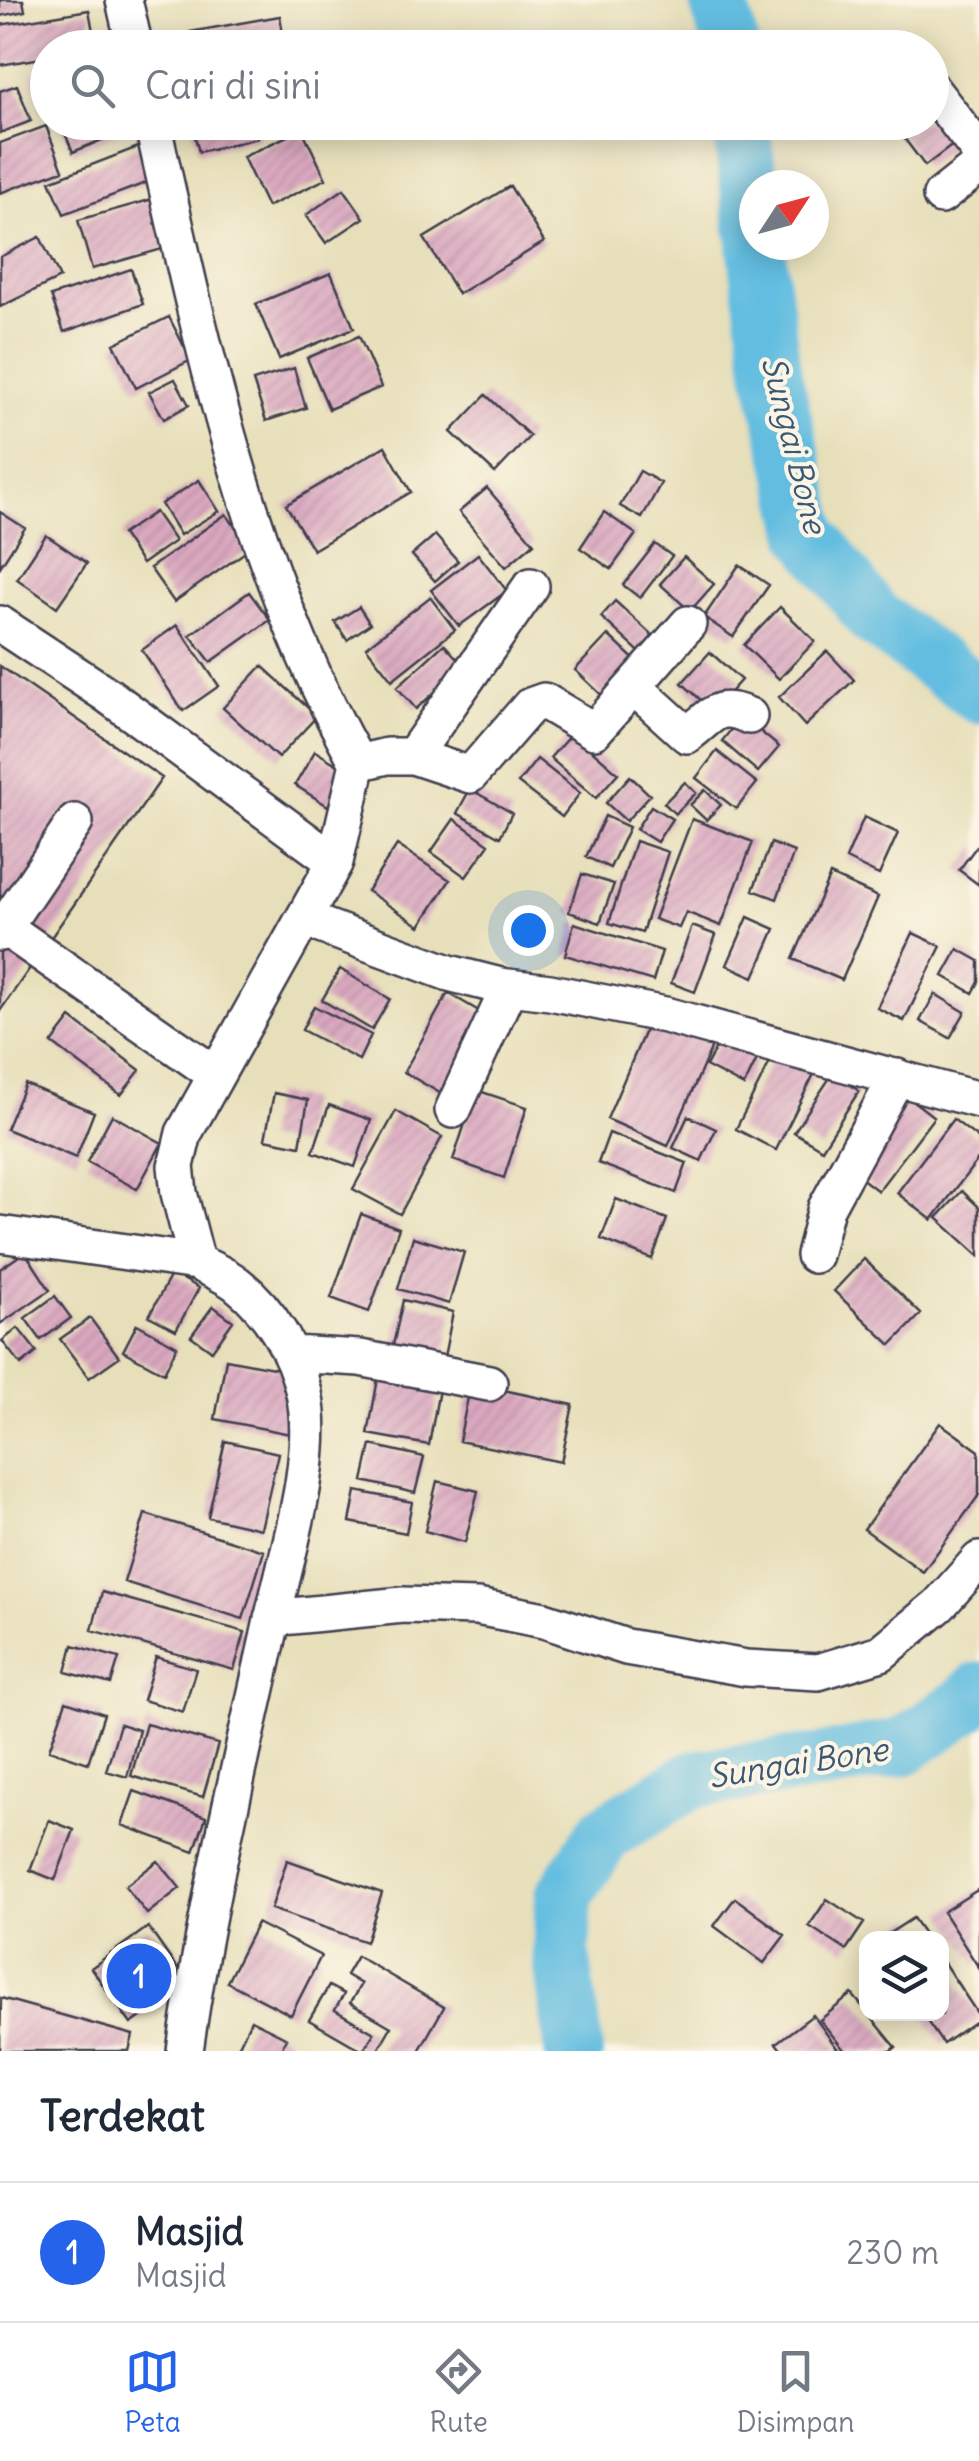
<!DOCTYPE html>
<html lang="id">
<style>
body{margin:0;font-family:Delius,sans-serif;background:#f2f2f3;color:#1f2937}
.controls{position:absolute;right:30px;bottom:30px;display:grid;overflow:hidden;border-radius:20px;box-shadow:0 5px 25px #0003}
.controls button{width:90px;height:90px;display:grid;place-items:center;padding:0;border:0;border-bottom:2px solid #e0e1e3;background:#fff;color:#1f2937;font:50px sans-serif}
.compass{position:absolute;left:739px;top:170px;width:90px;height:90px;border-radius:50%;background:#fff;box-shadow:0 5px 25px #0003;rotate:54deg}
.you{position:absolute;left:528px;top:930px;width:35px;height:35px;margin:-25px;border:8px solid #fff;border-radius:50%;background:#1a73e8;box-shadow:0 0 0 15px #1a73e833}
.badge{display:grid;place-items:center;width:65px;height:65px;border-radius:50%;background:#2563eb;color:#fff;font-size:32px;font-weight:700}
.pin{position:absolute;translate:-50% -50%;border:5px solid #fff;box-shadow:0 2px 10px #0006}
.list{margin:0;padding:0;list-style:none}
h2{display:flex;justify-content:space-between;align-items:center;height:130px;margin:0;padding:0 40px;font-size:42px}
h2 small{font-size:32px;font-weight:400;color:#747a83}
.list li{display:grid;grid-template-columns:65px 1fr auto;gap:30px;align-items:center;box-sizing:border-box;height:140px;padding:0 40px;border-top:2px solid #e0e1e3}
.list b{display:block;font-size:38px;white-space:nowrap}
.list p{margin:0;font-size:32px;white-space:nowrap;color:#747a83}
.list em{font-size:32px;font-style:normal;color:#747a83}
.icon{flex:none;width:55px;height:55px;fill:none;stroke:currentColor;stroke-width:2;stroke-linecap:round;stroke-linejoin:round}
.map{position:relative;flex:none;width:979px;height:2051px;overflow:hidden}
.search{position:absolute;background:#fff;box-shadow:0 5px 25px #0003;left:30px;right:30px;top:30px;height:110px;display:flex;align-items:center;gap:25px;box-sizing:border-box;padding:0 35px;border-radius:55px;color:#747a83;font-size:38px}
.sheet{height:270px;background:#fff}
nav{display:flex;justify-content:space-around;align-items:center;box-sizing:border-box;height:140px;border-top:2px solid #e0e1e3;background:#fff;font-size:28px;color:#747a83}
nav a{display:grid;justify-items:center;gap:5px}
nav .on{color:#2563eb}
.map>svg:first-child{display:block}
</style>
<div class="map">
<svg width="979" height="2051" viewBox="0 0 979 2051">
<defs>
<pattern id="building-hatch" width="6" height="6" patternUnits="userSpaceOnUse" patternTransform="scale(2.5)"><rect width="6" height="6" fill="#daa8c0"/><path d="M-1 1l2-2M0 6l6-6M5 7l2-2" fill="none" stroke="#bb90a6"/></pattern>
</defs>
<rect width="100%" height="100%" fill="#fcf5e5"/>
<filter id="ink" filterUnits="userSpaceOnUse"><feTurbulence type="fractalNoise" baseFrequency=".01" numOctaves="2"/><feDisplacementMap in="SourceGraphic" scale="20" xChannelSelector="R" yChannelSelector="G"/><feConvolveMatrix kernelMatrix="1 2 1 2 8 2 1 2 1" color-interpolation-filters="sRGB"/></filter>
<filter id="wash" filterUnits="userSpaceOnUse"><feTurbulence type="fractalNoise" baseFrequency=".0048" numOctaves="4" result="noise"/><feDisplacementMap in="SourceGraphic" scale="40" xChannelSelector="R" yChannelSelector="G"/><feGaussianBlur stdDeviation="2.25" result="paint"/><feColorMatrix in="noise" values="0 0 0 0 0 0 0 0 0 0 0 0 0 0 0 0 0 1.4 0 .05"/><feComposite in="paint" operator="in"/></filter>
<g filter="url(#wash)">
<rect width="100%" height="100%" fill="#e7dfba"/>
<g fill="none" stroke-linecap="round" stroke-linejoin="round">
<!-- river -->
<path stroke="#62bde0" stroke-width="58" d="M718,0l13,48
M741,122l13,106
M756,245l16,125 38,165 63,82 106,78
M574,2051l-13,-99 3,-56 41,-63 88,-54 137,-18 73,-14 60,-41 16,-15"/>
</g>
<g id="blocks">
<!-- building -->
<path fill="url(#building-hatch)" d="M0,0h23l2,11 -25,5z
M89,10l7,38h-48v9l-48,8v-40z
M280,16l5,32h-92l-3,-16z
M48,71v38l-7,2 -8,-37z
M17,85l14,36 -31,12v-42z
M932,105l26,36 -33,25 -33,-44h40z
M60,122h83v1l-70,29z
M191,122h63l4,16 -59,14z
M46,126l17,44 -63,23v-50z
M302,129l24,50 -59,28 -24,-50z
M143,145l13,34 -92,35 -14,-33z
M510,186l34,56 -86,52 -34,-56z
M344,189l20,29 -38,25 -20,-28z
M153,199l13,49 -74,21 -14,-49z
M40,237l20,41 -60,29v-50z
M131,269l12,35 -79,28 -13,-36z
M331,273l23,55 -75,31 -23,-55z
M169,317l22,43 -55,28 -22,-44z
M359,336l22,51 -52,22 -22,-51z
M294,368l12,40 -40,13 -13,-40z
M175,379l14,26 -25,14 -15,-27z
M486,395l44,41 -35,37 -44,-41z
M385,446l26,46 -98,58 -27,-45z
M640,471l21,12 -19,35 -22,-12z
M199,480l20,31 -39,24 -19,-31z
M487,488l47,55 -28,24 -47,-55z
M0,512l25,16 -25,39z
M155,512l20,29 -33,23 -20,-30z
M604,512l32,22 -25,35 -31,-21z
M226,514l25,34 -77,54 -24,-34z
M46,535l41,28 -30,44 -40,-28z
M435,535l23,26 -23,20 -23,-26z
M655,544l17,12 -32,42 -17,-13z
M478,554l29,37 -48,35 -28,-36z
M684,557l30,27 -24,27 -30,-27z
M739,565l30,20 -36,52 -29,-20z
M249,592l21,28 -59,42 -21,-27z
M430,597l25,33 -63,50 -26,-33z
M615,601l48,44 -14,16 -48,-44z
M359,607l11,17 -23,16 -12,-18z
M780,607l35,34 -36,38 -35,-34z
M177,625l42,61 -36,25 -41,-61z
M608,635l35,33 -33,35 -35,-33z
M444,644l20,22 -48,43 -19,-22z
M827,651l27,29 -49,46 -26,-29z
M710,652l31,28 -28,31 -31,-28z
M0,666l162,112 -162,233z
M262,666l55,50 -39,42 -55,-50z
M742,716l37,31 -21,25 -36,-31z
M572,733l46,40 -22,25 -46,-40z
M315,751l34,21 -21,34 -33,-21z
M717,751l40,32 -21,26 -40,-31z
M537,759l43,34 -18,24 -44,-34z
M630,776l20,19 -24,26 -20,-18z
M685,782l11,11 -21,21 -11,-11z
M470,789l42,24 -12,24 -43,-24z
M705,790l16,15 -15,15 -16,-15z
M651,806l21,13 -15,23 -21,-13z
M605,816l24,11 -19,41 -24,-11z
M864,817l34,16 -19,42 -33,-16z
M454,819l35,25 -23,33 -35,-25z
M692,819l61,23 -32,84 -35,-14 -7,16 -25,-9z
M635,841l33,11 -26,81 -33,-10z
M771,843l23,9 -17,47 -24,-9z
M979,843v42l-20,-15z
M397,845l53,35 -30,46 -53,-35z
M582,874l32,10 -14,39 -31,-11z
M830,875l48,22 -36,83 -49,-21z
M748,917l27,12 -21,48 -27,-12z
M574,923l88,28 -9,30 -88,-26z
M692,926l24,9 -21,57 -24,-9z
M913,933l28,13 -37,75 -27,-13z
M958,949l21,12v21l-6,11 -30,-17z
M340,969l50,30 -18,31 -50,-30z
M448,993l41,24 -44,79 -41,-24z
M935,994l30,18 -15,26 -30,-17z
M314,1006l57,29 -12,25 -57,-30z
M651,1017l62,27 -45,102 -61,-27z
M71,1018l69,52 -19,25 -69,-52z
M720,1040l37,19 -13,27 -38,-20z
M774,1054l40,20 -38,76 -40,-21z
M833,1073l26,18 -37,58 -28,-17z
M25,1084l69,28 -18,46 -70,-29z
M476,1090l51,17 -23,71 -51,-18z
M899,1090l35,27 -56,74 -35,-27z
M274,1093l34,7 -8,46 -35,-7z
M329,1105l42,15 -16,47 -42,-15z
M396,1111l46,26 -42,77 -47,-25z
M112,1115l50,28 -25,46 -50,-27z
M688,1116l28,13 -15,32 -28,-13z
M953,1119l26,20v19l-47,62 -35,-27z
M609,1133l78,30 -11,30 -78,-30z
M962,1191l17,16v49l-42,-38z
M616,1199l51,20 -15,40 -51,-20z
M361,1214l38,14 -30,84 -38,-14z
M413,1237l51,15 -15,52 -51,-15z
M25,1252l25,38 -50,34v-55z
M864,1259l57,55 -30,31 -57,-54z
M172,1273l27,15 -23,42 -27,-14z
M55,1296l16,22 -30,22 -16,-22z
M403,1300l50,12 -10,50 -51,-12z
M213,1306l20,15 -21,30 -21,-15z
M90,1318l29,39 -30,21 -29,-39z
M137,1324l40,22 -13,27 -41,-22z
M18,1328l19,24 -16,13 -19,-24z
M226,1359l74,14 -10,61 -75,-15z
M379,1373l61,11 -11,61 -61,-11z
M471,1383l102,22 -12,57 -102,-21z
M940,1423l39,28v44l-56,77 -59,-43z
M225,1441l53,12 -17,76 -53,-12z
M371,1445l53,12 -9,36 -52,-12z
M437,1481l41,10 -13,51 -40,-11z
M356,1491l56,11 -6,31 -56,-11z
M145,1514l119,37 -21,68 -119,-37z
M102,1592l143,40 -11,38 -142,-40z
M73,1645l46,13 -8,26 -45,-12z
M156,1657l40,12 -13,43 -40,-12z
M66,1701l38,13 -16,49 -39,-13z
M120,1724l19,6 -12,47 -21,-6z
M146,1724l72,20 -15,53 -72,-21z
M134,1791l72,26 -12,35 -72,-27z
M49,1820l25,10 -19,50 -25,-10z
M287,1860l95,33 -16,49 -95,-33z
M158,1861l22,27 -33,26 -22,-28z
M979,1889v79l-36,-56z
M735,1898l50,37 -21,28 -50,-37z
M827,1899l37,24 -18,27 -37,-24z
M913,1918l14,20h-45z
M257,1923l64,33 -30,59 -64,-33z
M148,1927l40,57 -57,40 -40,-56z
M357,1956l87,51 -25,44h-35l-5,-3 12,-21 -41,-24 11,-19 -15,-9z
M942,1960l37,56v3l-36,25 -21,-30h20z
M329,1986l15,8 -9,16 39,23 -11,18 -54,-31z
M852,1994l44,53 -5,4h-46l-25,-31z
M1,1998l132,37 -4,16h-129z
M813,2015l26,36h-57l-6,-8z
M251,2020l36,18 -7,13h-44z"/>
</g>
</g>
<g filter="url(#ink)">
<use href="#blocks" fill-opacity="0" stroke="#403e4e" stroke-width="2.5"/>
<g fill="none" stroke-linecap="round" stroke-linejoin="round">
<!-- minor casing -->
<g stroke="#403e4e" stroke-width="40">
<path id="minor" d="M124,0l11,48
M932,90l47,61
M152,122c49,217 96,446 206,641l-23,99 -151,271 -8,33 3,27 18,69c13,7 29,13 40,22 33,26 58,68 67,109 15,66 -19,166 -33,232 -31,141 -66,283 -86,426
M941,196l38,-30
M0,624l106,70 229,168
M634,687l53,48c25,-18 29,-34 62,-19
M413,756l118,-170
M358,763l29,-7h26l57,19 60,-69 14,-5 50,30 94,-107
M304,919l145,54 51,13 50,6 115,23 314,85
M4,927l212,148
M0,933l75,-111
M453,1110l56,-123
M0,1234l197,28
M814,1255l12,-47 71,-131
M292,1354l68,4 129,25
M272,1618l131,-13 74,2 67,13 82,27 120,21 72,4 63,-19 58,-48 40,-45"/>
</g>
<!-- minor -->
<use href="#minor" stroke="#fff" stroke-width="35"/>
</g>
</g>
<g text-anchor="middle" stroke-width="8" stroke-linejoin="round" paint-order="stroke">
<!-- water labels -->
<g font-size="32" font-style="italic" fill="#385875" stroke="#fcf5e5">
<text transform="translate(794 445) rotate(76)" y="11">Sungai Bone</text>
<text transform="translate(798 1763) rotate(-9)" y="11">Sungai Bone</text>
</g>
</g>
</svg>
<div class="controls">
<button><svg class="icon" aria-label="layers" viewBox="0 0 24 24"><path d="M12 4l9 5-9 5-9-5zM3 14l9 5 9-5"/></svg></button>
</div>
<svg class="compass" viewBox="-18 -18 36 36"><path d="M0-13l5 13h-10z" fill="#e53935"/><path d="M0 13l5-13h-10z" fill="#747a83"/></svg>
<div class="you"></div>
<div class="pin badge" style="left:139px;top:1976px">1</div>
<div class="search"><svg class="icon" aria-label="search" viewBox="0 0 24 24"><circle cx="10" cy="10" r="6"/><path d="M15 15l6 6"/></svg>Cari di sini</div>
</div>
<section class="sheet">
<h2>Terdekat<small></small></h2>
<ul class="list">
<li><span class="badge">1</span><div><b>Masjid</b><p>Masjid</p></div><em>230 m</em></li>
</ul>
</section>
<nav>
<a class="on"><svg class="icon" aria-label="map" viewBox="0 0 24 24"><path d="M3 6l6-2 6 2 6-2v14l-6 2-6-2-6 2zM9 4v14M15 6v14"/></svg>Peta</a>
<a><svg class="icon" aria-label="directions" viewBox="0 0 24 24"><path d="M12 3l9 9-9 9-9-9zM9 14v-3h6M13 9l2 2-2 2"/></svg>Rute</a>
<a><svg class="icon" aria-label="saved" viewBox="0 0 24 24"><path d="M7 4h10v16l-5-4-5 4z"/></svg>Disimpan</a>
</nav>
